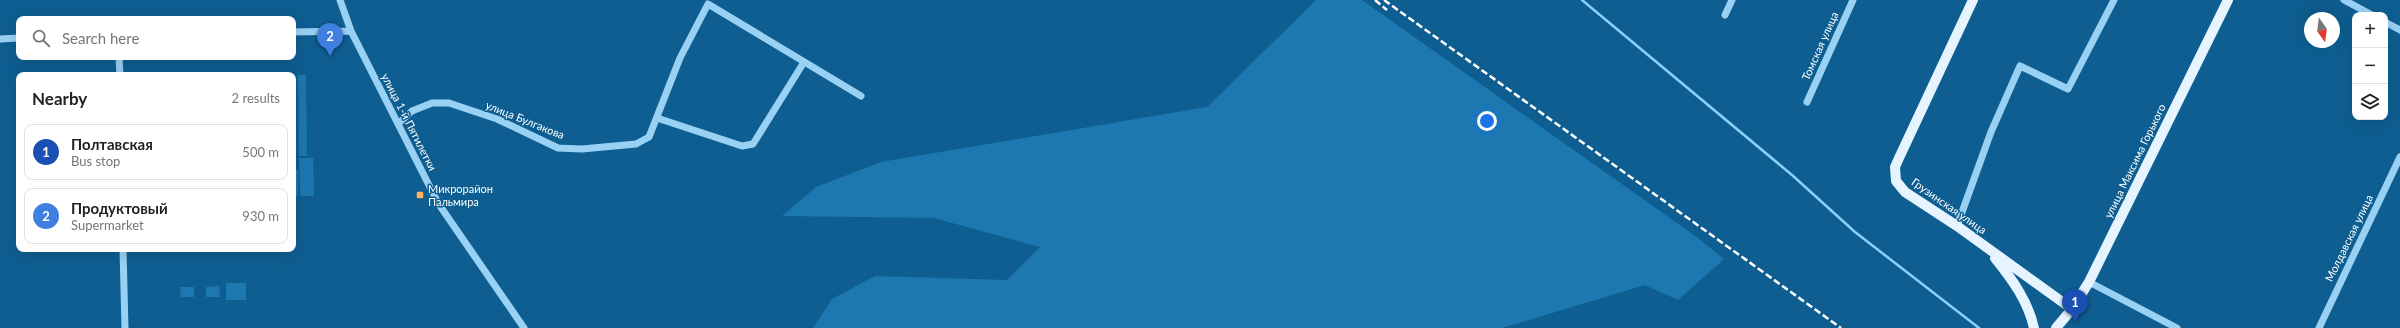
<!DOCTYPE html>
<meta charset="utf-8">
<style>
body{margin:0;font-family:Lato,sans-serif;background:#f6f6f6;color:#222}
.controls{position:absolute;right:12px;top:12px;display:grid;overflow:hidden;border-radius:8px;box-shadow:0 4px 16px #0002}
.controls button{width:36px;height:36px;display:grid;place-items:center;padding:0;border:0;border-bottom:1px solid #e0e0e0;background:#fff;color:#222;font:20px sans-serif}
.compass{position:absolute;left:2304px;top:12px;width:36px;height:36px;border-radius:50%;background:#fff;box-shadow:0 4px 16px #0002;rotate:166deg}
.you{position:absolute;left:1487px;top:121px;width:14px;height:14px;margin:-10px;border:3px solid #fff;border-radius:50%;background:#1a73e8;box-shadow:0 0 0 6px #1a73e833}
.badge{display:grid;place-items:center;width:26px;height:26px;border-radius:50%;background:#85643c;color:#fff;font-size:13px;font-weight:700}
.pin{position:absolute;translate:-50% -33px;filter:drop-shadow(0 1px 2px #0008)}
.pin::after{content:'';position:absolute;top:21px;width:14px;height:12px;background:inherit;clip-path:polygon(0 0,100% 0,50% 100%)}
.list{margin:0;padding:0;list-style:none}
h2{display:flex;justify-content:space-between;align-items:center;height:52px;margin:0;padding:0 16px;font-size:17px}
h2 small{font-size:13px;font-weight:400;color:#767676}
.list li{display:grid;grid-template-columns:26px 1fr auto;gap:12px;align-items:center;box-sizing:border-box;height:56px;margin:0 8px 8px;padding:0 8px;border:1px solid #e0e0e0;border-radius:8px}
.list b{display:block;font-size:15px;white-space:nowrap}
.list p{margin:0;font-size:13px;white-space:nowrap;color:#767676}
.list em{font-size:13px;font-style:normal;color:#767676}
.icon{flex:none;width:22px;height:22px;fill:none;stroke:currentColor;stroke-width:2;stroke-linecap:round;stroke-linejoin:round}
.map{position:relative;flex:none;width:2400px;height:328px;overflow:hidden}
.search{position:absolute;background:#fff;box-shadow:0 4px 16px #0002;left:16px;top:16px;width:280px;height:44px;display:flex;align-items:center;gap:10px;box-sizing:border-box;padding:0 14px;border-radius:8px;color:#767676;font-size:15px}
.panel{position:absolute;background:#fff;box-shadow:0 4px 16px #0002;left:16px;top:72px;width:280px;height:180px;border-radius:8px}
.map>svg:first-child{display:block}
</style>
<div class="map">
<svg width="2400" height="328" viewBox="0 0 2400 328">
<rect width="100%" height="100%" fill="#0e5e91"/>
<!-- green -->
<path fill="#1d78af" d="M1316,0h46l336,238 26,21 -46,41 -33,-15 -143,43h-689l19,-29 43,-23 132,4 33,-33 -106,-29 -152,-2 34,-29 65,-25 326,-55z
M298,75h8l1,81h-8z
M299,158h14l1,38h-14z
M293,170h5v26h-5z
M226,283h20v17h-20z
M219,286l1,11h-14v-10z
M180,287h14v10h-13z"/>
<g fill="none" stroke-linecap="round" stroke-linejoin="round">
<!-- stream -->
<path stroke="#8ad0f8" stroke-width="2.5" d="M1582,0l210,175 63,57 124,96"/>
<!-- minor -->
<path stroke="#99d1f4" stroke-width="7" d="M340,0l11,31 87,172 86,125
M2344,0l28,15
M1725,15l7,-15
M2385,22l15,8
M293,32l58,-1
M0,39l19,-1
M119,57l1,18
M1807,102l46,-102
M657,118l85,28 11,-2 51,-82
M398,124l14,-13 20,-8h17l48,16 61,29 24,1 54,-5 13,-7 31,-79 28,-54 153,92
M1957,226l34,-94 29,-66 48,23 46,-89
M123,249l2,79
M2089,282l88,46
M2319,328l81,-171"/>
<!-- major -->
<path stroke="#e6f4ff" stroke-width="10" d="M1973,0l-74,158 -4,9 1,14 9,11 52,34 115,83
M1995,258c17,21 33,43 39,70
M2056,328l16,-19 17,-27 139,-282"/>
<!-- rail -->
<path stroke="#fff" stroke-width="2.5" stroke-dasharray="7 3" stroke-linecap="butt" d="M1375,0l12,10
M1384,0l457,328"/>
</g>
<!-- markers -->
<rect fill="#ffb45c" stroke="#0e5e91" stroke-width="1.5" x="416" y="191" width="8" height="8" rx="2"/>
<g text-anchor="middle" stroke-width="3" stroke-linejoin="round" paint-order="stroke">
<!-- street labels -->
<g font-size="11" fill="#fff" stroke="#0e5e91">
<text transform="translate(1820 46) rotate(-66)" y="4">Томская улица</text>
<text transform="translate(525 120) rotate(22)" y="4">улица Булгакова</text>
<text transform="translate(409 122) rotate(63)" y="4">улица 1-й Пятилетки</text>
<text transform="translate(2135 161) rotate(-64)" y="4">улица Максима Горького</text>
<text transform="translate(1949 206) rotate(35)" y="4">Грузинская улица</text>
<text transform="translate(2349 238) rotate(-64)" y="4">Молдавская улица</text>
</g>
<!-- poi labels -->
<g font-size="11" fill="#fff" stroke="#0e5e91" text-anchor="start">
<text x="428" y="193">Микрорайон<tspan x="428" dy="13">Пальмира</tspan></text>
</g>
</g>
</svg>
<div class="controls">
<button>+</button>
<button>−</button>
<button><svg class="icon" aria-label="layers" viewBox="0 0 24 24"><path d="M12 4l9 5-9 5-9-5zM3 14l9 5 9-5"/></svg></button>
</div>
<svg class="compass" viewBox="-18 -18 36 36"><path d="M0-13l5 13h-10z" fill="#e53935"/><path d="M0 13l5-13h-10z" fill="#767676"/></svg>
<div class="you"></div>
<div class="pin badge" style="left:2075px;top:322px;background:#1a4fb4">1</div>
<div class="pin badge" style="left:330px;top:56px;background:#3f7fe0">2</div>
<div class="search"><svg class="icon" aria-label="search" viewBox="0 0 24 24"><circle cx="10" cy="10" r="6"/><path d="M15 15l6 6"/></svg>Search here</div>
<section class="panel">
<h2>Nearby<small>2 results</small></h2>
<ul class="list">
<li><span class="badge" style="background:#1a4fb4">1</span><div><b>Полтавская</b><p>Bus stop</p></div><em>500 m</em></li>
<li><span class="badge" style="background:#3f7fe0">2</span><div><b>Продуктовый</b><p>Supermarket</p></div><em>930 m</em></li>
</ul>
</section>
</div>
